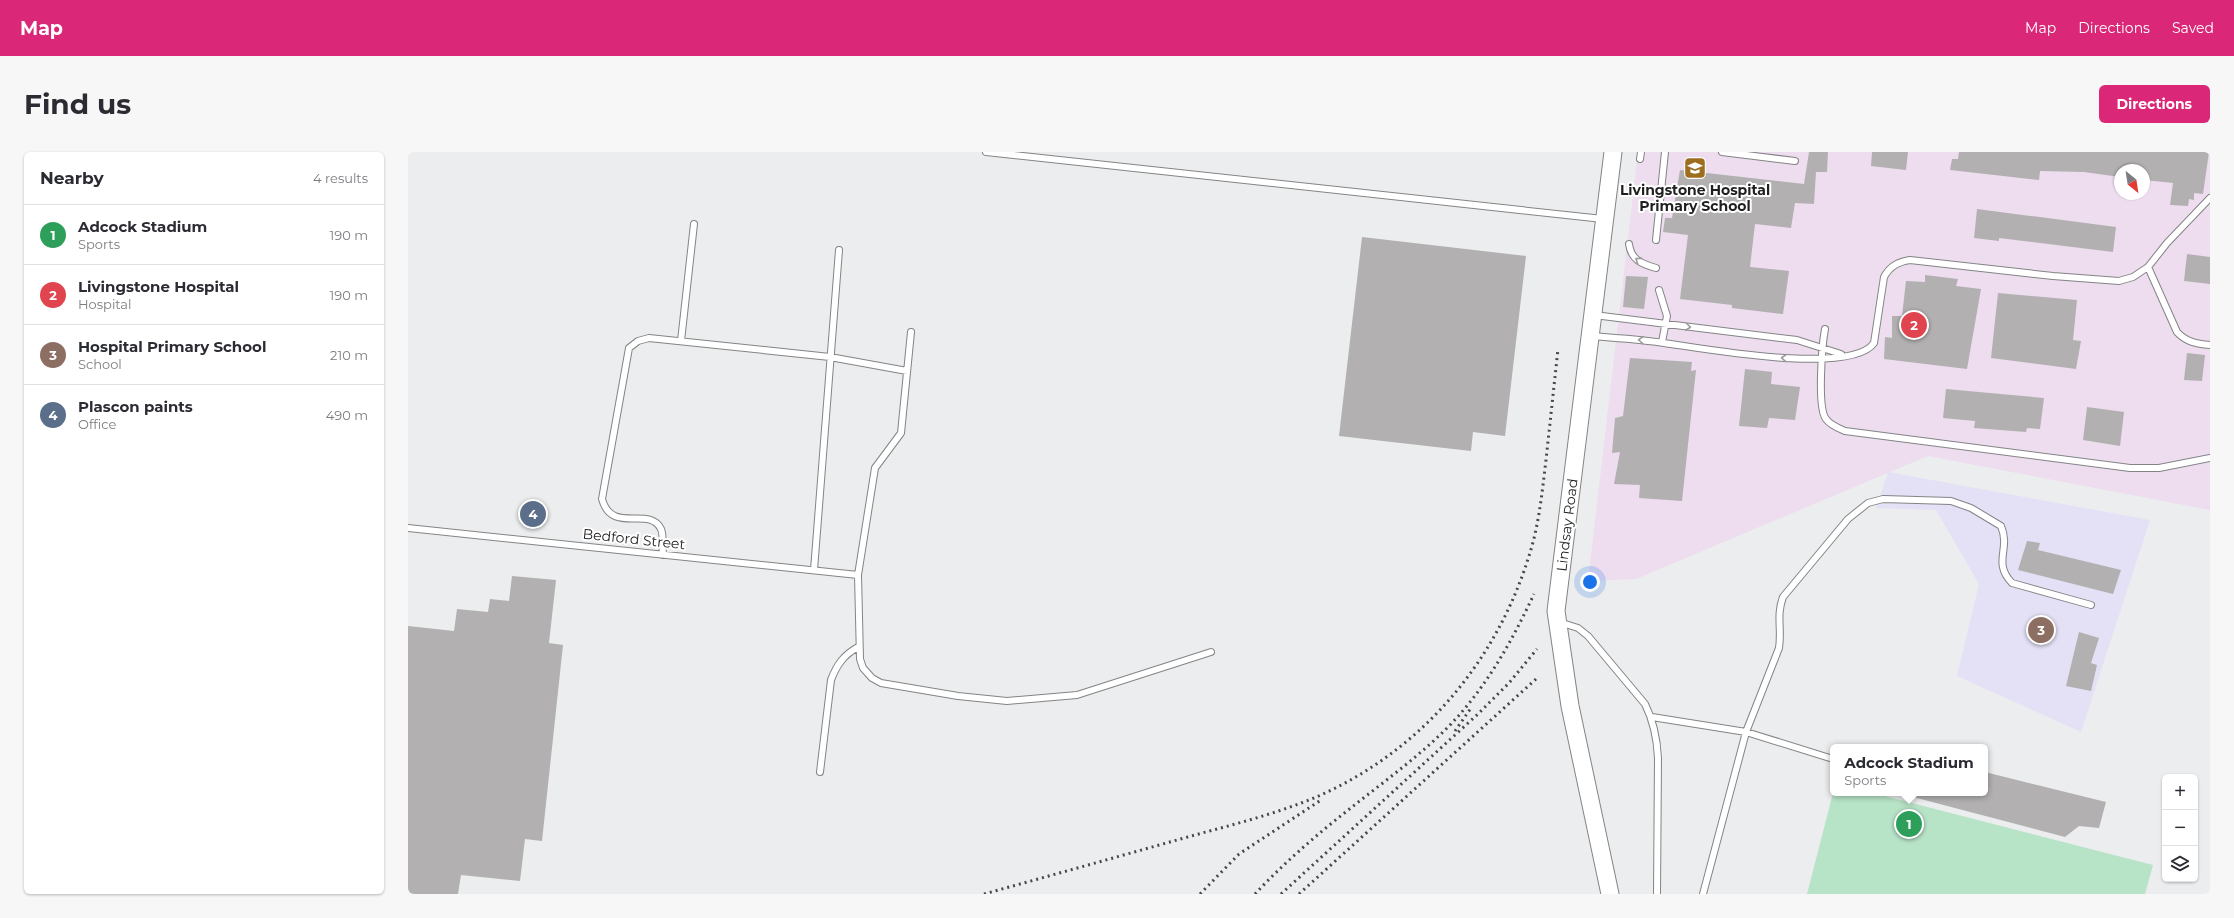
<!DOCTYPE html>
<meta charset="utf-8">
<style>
body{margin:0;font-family:Montserrat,sans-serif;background:#f7f7f7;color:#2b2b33}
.controls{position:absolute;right:12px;bottom:12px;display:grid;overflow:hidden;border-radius:6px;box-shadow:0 1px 3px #0004}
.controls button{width:36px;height:36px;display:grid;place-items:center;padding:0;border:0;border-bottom:1px solid #e1e1e2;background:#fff;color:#2b2b33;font:20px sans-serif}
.compass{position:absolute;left:1706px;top:12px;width:36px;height:36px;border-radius:50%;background:#fff;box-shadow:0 1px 3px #0004;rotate:150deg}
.you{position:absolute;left:1182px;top:430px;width:14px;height:14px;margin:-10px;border:3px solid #fff;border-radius:50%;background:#1a73e8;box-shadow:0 0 0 6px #1a73e833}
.badge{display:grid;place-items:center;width:26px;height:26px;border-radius:50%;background:#db2777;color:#fff;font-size:13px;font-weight:700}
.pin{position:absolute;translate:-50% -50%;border:2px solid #fff;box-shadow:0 1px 4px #0006}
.popup{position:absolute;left:1422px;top:592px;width:158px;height:52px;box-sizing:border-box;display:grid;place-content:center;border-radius:6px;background:#fff;filter:drop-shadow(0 1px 3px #0005);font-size:13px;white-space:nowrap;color:#7c7c81}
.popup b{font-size:15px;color:#2b2b33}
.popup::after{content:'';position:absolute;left:50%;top:100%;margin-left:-8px;border:8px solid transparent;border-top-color:#fff}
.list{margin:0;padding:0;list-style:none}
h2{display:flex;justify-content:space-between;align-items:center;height:52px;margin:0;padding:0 16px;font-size:17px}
h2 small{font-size:13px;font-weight:400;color:#7c7c81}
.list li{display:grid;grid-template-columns:26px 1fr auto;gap:12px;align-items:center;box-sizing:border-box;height:60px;padding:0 16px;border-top:1px solid #e1e1e2}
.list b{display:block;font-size:15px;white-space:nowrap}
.list p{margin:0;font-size:13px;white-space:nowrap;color:#7c7c81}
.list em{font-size:13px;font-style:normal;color:#7c7c81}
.icon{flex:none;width:22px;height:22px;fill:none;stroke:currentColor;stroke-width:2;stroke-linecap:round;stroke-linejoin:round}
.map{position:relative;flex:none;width:1802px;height:742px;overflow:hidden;border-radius:6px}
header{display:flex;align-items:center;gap:24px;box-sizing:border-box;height:56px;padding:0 20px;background:#db2777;color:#fff}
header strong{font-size:19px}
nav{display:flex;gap:22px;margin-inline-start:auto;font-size:14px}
.intro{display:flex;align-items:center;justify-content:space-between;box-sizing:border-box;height:96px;padding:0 24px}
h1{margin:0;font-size:28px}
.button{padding:10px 18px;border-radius:6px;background:#db2777;color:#fff;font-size:14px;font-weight:700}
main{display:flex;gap:24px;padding:0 24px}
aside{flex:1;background:#fff;border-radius:6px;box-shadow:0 1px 3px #0004}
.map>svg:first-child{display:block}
</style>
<header>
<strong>Map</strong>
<nav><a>Map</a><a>Directions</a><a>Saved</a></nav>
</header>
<div class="intro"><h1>Find us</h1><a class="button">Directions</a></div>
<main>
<aside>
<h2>Nearby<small>4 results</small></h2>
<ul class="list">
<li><span class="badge" style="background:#2e9e5b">1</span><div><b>Adcock Stadium</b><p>Sports</p></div><em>190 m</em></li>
<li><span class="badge" style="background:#e0444e">2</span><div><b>Livingstone Hospital</b><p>Hospital</p></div><em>190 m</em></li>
<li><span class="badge" style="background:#8d6e63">3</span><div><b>Hospital Primary School</b><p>School</p></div><em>210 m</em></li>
<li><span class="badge" style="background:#5c6f8a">4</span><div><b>Plascon paints</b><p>Office</p></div><em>490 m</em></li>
</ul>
</aside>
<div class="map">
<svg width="1802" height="742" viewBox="0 0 1802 742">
<rect width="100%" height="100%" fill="#ecedee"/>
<!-- education -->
<path fill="#e4e0f6" d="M1480,320l262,48 -69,212 -124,-56 22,-92 -43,-74 -60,-2z"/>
<!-- medical -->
<path fill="#edddef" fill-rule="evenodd" d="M1230,0h572v358l-282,-54 -292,123 -48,2zM1712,18h24v24h-24z"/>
<!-- green -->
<path fill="#b7e3c7" d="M1425,641h40l280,72 -8,29h-338z"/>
<!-- building -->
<path fill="#b2b0b1" d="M1401,0h19l-1,20h-11l-2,32 -19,-1 -4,25 -36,-4 -5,43 39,4 -6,43 -51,-6v-3l-52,-6 8,-64 -25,-3 2,-14h7l8,-48 124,14z
M1464,0h36l-2,18 -35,-4z
M1551,0h250l-6,42 -9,-1v7l-5,-1 -1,7 -18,-1 3,-22 -29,-3v-10h-24v7l-36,-5 -44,-1 -1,9 -89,-10 2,-11h6z
M1569,57l139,18 -3,25 -114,-14v3l-25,-3z
M954,85l164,19 -21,180 -32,-4 -2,19 -132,-15z
M1779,102l23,3v27l-26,-3z
M1517,123l33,4 -2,7 25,3 -14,80 -83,-10 1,-22 7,1v-22h10l4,-35 19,1z
M1218,124l22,1 -4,32 -21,-2z
M1590,141l79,7 -4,40 8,1 -5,28 -85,-11z
M1779,201l18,2 -3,26 -18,-1z
M1222,206l62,4 -1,9 5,-1 -14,131 -43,-3 1,-13 -26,-1 6,-32 -8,1 3,-35 8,-2z
M1337,217l27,3 -1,12 29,3 -5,33 -26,-2 -2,10 -28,-2z
M1538,237l98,9 -4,31 -13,-1 -1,4 -52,-4 1,-7 -32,-3z
M1679,255l37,5 -4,34 -37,-6z
M1619,389l13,2 -2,7 83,20 -8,24 -95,-24z
M104,424l44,4 -7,63 14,2 -21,196 -17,-2 -5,42 -59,-6 -3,19h-50v-268l46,5 3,-22 31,3 2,-13 19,2z
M1671,480l20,6 -8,25 6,2 -6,26 -25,-5z
M1577,620l121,30 -7,26 -20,-2 -14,11 -152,-40v-4h72z"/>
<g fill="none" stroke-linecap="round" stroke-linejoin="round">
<!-- lane casing -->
<g stroke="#838485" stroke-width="8">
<path id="lane" d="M578,0l617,67
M1314,0l73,9
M1232,7l1,-7
M1248,88l9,-88
M1221,92c2,16 13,20 27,24
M1740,115l29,65c9,10 20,12 33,13
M1251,138l8,26 -5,26
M1186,163l203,25 44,14
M1417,177c-3,16 -8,79 1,90 4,6 12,9 19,12l285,37h29l51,-10
M503,180l-10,101 -26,35 -17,107 2,84 3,9 9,10 9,5 77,13 49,5 70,-6 134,-43
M1183,184c24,2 49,3 73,7 37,5 187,33 210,0l10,-66c6,-11 14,-15 26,-17l143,16 66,5 14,-4 15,-10 19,-24 43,-45
M273,189l13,-117
M0,376l450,47
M255,403c-1,-8 1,-19 -2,-26 -12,-24 -49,6 -59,-30l27,-151 9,-7 11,-3 181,19 77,14
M406,418l25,-320
M1151,470l19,6 10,8 57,68c9,18 12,34 13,54l-1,136
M1244,565l94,15 -43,162
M1425,607l-87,-27 33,-84c3,-19 -3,-32 4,-51l65,-78 20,-16 15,-4 68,2 20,7 30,18c10,24 -9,36 11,57l79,22
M412,620l11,-92c6,-16 13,-25 27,-33"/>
</g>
<!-- secondary casing -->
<g stroke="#838485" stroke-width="19">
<path id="secondary" d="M1202,742l-40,-188 -14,-95 57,-459"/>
</g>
<!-- lane -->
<use href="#lane" stroke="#fff" stroke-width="6"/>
<!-- secondary -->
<use href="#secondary" stroke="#fff" stroke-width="17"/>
<!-- rail -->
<path stroke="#474748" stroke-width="3" stroke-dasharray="2 4" stroke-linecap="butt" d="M1047,579l16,-23
M576,742c65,-18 129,-36 193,-54 46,-13 93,-24 137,-42 105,-45 181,-133 215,-242 10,-31 13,-63 17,-96 4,-37 8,-74 12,-111
M792,742l39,-40 82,-54
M847,742c28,-30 60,-58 92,-83 35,-28 73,-55 104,-87 36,-38 61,-83 83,-130
M873,742l197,-180 31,-31 28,-34
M891,742l237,-215"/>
</g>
<!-- one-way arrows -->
<defs><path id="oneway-chevron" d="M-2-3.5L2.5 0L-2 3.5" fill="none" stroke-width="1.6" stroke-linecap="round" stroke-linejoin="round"/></defs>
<g stroke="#9a9a9b">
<use href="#oneway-chevron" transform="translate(1230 108) rotate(-144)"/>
<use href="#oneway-chevron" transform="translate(1280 175) rotate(7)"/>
<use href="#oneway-chevron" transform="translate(1233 188) rotate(-175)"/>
<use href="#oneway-chevron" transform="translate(1376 206) rotate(-175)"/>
</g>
<!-- icons -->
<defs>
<g id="school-square" transform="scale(1.15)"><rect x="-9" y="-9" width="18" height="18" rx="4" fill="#9d6e20" stroke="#fff"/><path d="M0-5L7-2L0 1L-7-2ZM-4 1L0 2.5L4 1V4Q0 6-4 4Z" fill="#fff"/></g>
</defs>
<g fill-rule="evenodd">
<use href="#school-square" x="1287" y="16"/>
</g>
<g text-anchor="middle" stroke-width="4" stroke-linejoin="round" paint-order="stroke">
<!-- poi labels -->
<g font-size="14" font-weight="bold" fill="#1f1f20" stroke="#fff">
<text x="1287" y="43">Livingstone Hospital<tspan x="1287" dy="16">Primary School</tspan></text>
</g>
<!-- street labels -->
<g font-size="14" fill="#1f1f20" stroke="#fff">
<text transform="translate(1159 373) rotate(-83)" y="5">Lindsay Road</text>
<text transform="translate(226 387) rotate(6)" y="5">Bedford Street</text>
</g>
</g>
</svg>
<div class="controls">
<button>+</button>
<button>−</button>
<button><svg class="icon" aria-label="layers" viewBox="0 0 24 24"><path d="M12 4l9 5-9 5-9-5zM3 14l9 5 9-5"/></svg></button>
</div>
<svg class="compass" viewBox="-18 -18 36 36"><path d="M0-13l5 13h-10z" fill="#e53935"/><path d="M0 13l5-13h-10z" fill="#7c7c81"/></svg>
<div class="you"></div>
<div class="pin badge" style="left:1501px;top:672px;background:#2e9e5b">1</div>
<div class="popup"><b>Adcock Stadium</b>Sports</div>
<div class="pin badge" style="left:1506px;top:173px;background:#e0444e">2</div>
<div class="pin badge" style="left:1633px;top:478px;background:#8d6e63">3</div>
<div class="pin badge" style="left:125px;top:362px;background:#5c6f8a">4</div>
</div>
</main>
